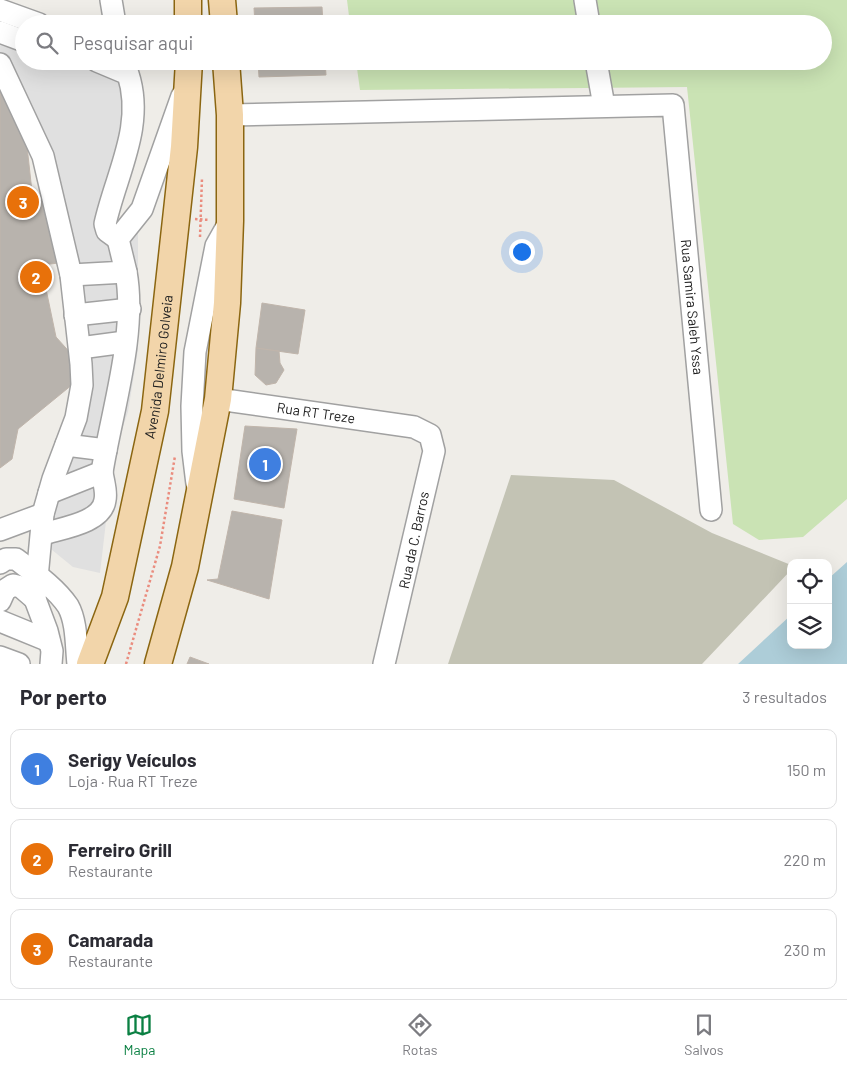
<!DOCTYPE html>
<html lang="pt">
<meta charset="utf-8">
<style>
body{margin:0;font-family:Barlow,sans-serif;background:#f7f7f7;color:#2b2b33}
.controls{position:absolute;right:15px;bottom:15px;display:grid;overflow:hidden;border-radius:10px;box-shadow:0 5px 20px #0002}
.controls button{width:45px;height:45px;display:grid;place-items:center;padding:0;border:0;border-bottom:1px solid #e1e1e2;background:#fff;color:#2b2b33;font:25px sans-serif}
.you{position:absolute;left:521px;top:251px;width:18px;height:18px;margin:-12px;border:4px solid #fff;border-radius:50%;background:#1a73e8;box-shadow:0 0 0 8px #1a73e833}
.badge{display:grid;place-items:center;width:32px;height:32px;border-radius:50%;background:#0b8043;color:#fff;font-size:16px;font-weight:700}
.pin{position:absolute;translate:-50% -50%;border:2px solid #fff;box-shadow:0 1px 5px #0006}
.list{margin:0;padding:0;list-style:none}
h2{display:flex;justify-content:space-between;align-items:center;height:65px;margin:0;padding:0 20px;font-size:21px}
h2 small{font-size:16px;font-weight:400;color:#7c7c81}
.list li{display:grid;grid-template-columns:32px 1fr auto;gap:15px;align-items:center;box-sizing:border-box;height:80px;margin:0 10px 10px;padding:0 10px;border:1px solid #e1e1e2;border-radius:10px}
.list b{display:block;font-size:19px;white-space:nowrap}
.list p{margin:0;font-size:16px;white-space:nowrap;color:#7c7c81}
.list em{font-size:16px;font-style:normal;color:#7c7c81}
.icon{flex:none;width:28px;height:28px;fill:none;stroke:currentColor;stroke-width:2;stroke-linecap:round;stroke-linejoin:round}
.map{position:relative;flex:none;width:847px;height:664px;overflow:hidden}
.search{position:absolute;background:#fff;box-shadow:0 5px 20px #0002;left:15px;right:15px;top:15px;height:55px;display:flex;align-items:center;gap:12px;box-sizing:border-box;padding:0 18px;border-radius:28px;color:#7c7c81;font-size:19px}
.sheet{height:335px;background:#fff}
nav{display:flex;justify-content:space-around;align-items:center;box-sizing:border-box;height:70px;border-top:1px solid #e1e1e2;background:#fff;font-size:14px;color:#7c7c81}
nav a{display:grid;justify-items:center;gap:2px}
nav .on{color:#0b8043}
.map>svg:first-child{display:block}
</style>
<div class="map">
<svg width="847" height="664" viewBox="0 0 847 664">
<rect width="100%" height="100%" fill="#efede8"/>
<!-- construction -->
<path fill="#c3c3b4" d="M511,475l103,5 98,53 79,32v5l-89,94h-254z"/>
<!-- grass -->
<path fill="#cae3b4" d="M347,0h500v499l-44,38 -44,3 -26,-16 -46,-437 -327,3 -4,-29h467v-37h-473z"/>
<!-- parking -->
<path fill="#e0e0e0" d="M0,22l24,7v32h91l12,25 -17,140 28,-2v126l-10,62 -14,41 -14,120 -27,-6 -27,-22 24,-121 8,-107 -22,-132 -56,-120z"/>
<!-- water -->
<path fill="#adcdd8" d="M847,562v102h-109l53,-49v30h37v-66z"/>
<!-- building -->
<path fill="#b8b3ad" stroke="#c0b5ab" d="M322,7l1,17h-68l-1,-16z
M258,61h67l1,14 -67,2z
M0,78l25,50 8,73 14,-1 12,63 -18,2 15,72 18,20 -1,27 -55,45 -6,30 -12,9z
M262,303l43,7 -7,44 -42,-6z
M256,348l23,3 1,12 4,7 -8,13 -10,2 -11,-10z
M245,426l52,3 -13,79 -50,-9z
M232,511l50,9 -13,79 -62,-19 11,-1z
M190,657l19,7h-22z"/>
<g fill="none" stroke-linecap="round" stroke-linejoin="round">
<!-- minor casing -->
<g stroke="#a1a1a1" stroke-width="24">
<g id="minor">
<path d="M111,0l4,24"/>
<path d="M585,0l4,24"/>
<path d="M0,10l39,14"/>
<path d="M0,32l24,9"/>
<path d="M97,61l31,13c17,52 -12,100 -23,150l2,7 11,8"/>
<path d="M596,61l8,45"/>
<path d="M0,64l43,92 28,119 10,89 1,21 -6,33 -23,61 -10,35 -8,85 12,32 5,20 -1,13"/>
<path id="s1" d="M230,115l443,-10 38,405"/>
<path d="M71,275l55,-3 -8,-33 24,-30 40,-113"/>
<path d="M75,315l55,-6"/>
<path d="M80,348l45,-6"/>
<path id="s2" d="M218,399l196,28 16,8 4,16 -50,213"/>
<path d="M66,445l40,5"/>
<path d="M197,484l-4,-33 -1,-45 3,-54 21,-106 13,-23"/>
<path d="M49,493l53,-21c10,-62 35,-139 24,-200"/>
<path d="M0,530l43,-16"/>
<path d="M43,534c19,-6 59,-11 62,-34 2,-9 -2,-19 -3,-28"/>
<path d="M0,563l6,-4h10c17,13 39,28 52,47 9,16 8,40 10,58"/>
<path d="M0,601l5,-11 8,-5 8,2 14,12"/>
<path d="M0,621l49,20"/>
<path d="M0,657l19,7"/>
</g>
</g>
<!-- major casing -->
<g stroke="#8b6611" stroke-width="29">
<g id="major">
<path d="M188,0v24"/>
<path d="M222,0l2,24"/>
<path id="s3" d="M90,664l25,-67 40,-186 29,-264 5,-86"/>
<path d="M158,664l27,-97 33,-168 9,-96 3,-82v-106l-4,-54"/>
</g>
</g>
<!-- path -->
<path stroke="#ea8c7e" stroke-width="2.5" stroke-dasharray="2.5 2.5" stroke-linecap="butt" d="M195,219l15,1
M200,237l2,-59
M126,664l34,-118 15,-90"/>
<!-- minor -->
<use href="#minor" stroke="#fff" stroke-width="21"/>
<!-- major -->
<use href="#major" stroke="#f2d5aa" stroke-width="26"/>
</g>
<g text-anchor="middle" stroke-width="4" stroke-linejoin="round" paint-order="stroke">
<!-- street labels -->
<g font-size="14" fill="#202020" stroke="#fff">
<text dy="5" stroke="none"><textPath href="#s1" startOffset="646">Rua Samira Saleh Yssa</textPath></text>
<text dy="5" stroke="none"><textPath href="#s3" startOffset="306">Avenida Delmiro Golveia</textPath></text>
<text dy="5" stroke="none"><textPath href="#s2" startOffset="99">Rua RT Treze</textPath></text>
<text transform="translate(414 540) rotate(-78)" y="5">Rua da C. Barros</text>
</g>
</g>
</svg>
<div class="controls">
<button><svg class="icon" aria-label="locate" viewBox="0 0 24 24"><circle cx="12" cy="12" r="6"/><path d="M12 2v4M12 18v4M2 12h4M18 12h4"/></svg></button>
<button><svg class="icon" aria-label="layers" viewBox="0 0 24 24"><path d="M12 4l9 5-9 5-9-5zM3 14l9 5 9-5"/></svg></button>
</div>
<div class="you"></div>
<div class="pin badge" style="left:265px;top:464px;background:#3f7fe0">1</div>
<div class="pin badge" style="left:36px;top:277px;background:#e8710a">2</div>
<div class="pin badge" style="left:23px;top:202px;background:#e8710a">3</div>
<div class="search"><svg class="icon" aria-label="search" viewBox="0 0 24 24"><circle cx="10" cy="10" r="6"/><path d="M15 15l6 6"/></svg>Pesquisar aqui</div>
</div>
<section class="sheet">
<h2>Por perto<small>3 resultados</small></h2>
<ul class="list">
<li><span class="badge" style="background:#3f7fe0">1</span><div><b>Serigy Veículos</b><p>Loja · Rua RT Treze</p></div><em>150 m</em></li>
<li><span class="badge" style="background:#e8710a">2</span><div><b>Ferreiro Grill</b><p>Restaurante</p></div><em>220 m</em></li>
<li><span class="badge" style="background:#e8710a">3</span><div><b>Camarada</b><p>Restaurante</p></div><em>230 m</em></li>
</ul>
</section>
<nav>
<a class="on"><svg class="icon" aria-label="map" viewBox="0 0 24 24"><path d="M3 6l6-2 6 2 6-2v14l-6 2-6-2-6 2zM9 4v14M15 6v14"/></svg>Mapa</a>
<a><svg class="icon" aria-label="directions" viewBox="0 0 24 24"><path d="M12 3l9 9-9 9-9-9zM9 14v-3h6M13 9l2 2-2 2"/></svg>Rotas</a>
<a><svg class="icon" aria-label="saved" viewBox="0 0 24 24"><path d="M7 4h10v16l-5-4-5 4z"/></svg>Salvos</a>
</nav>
